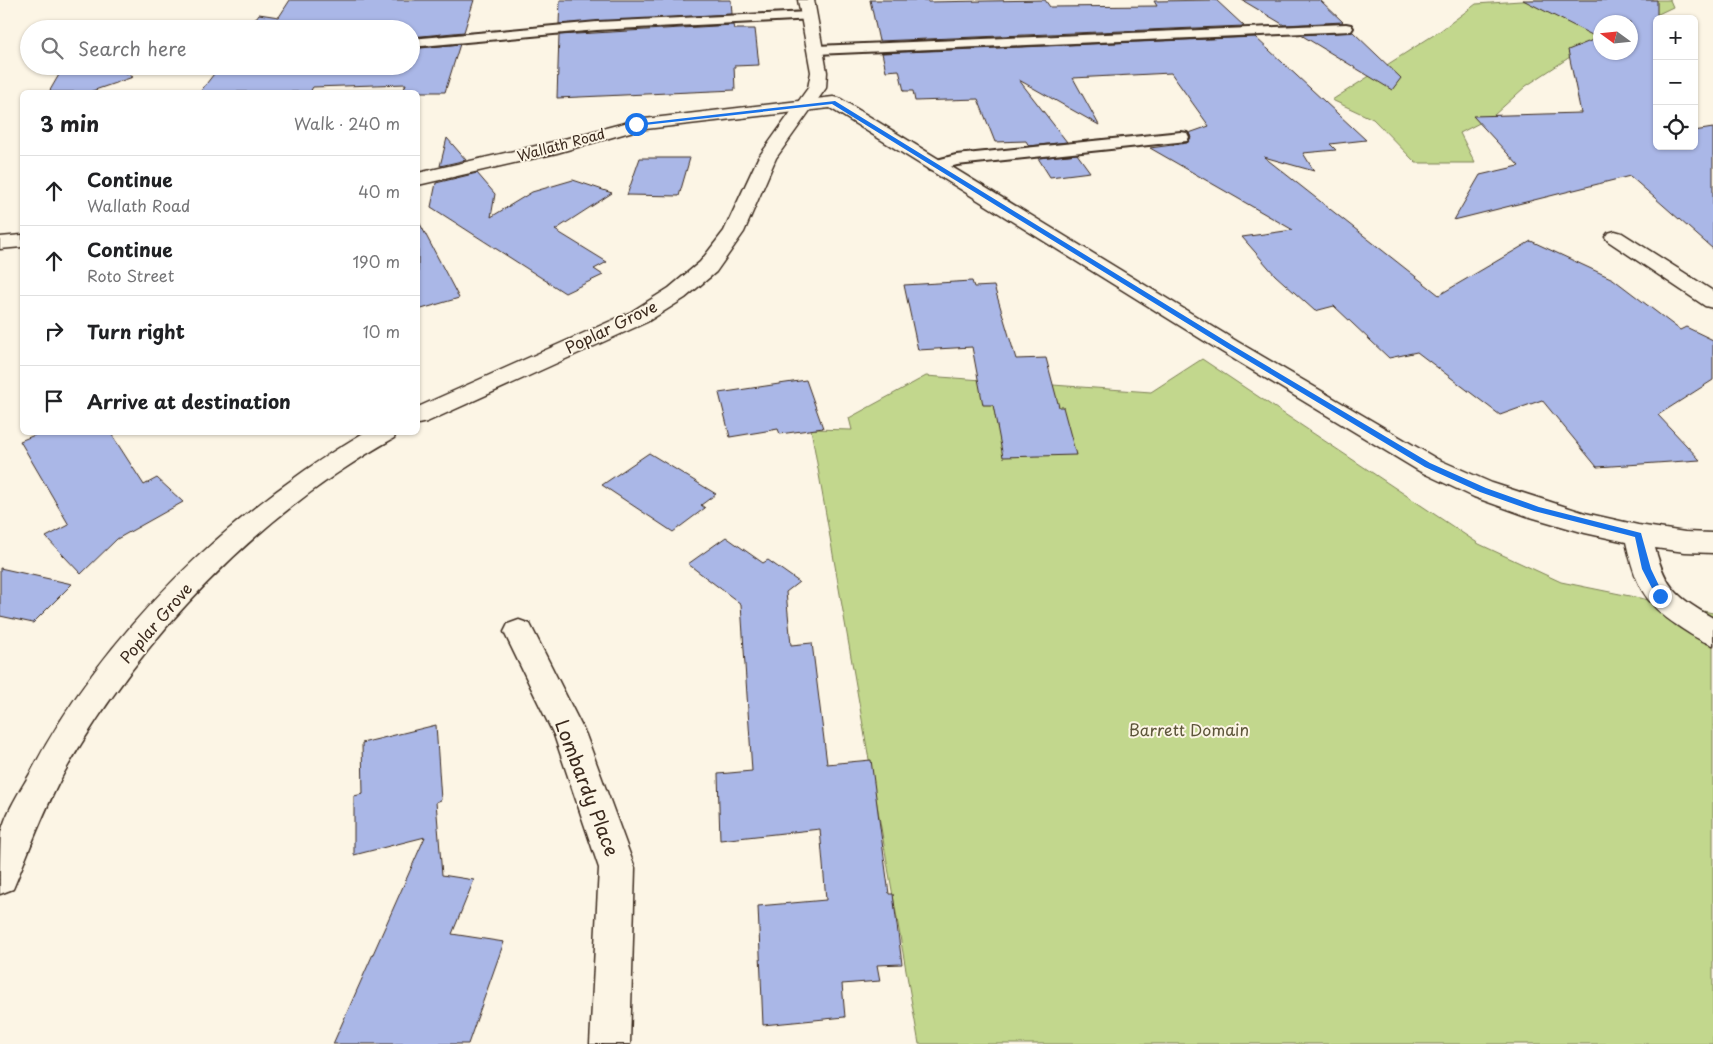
<!DOCTYPE html>
<meta charset="utf-8">
<style>
body{margin:0;font-family:"Playpen Sans",sans-serif;background:#f2f2f2;color:#202124}
.controls{position:absolute;right:15px;top:15px;display:grid;overflow:hidden;border-radius:8px;box-shadow:0 1px 4px #0004}
.controls button{width:45px;height:45px;display:grid;place-items:center;padding:0;border:0;border-bottom:1px solid #e0e0e0;background:#fff;color:#202124;font:25px sans-serif}
.compass{position:absolute;left:1593px;top:15px;width:45px;height:45px;border-radius:50%;background:#fff;box-shadow:0 1px 4px #0004;rotate:285deg}
.stop{position:absolute;width:15px;height:15px;margin:-11px;border:4px solid #1a73e8;border-radius:50%;background:#fff}
.stop.end{background:#1a73e8;border-color:#fff;box-shadow:0 1px 5px #0008}
.list{margin:0;padding:0;list-style:none}
h2{display:flex;justify-content:space-between;align-items:center;height:65px;margin:0;padding:0 20px;font-size:21px}
h2 small{font-size:16px;font-weight:400;color:#757577}
.list li{display:grid;grid-template-columns:32px 1fr auto;gap:15px;align-items:center;box-sizing:border-box;height:70px;padding:0 20px;border-top:1px solid #e0e0e0}
.list b{display:block;font-size:19px;white-space:nowrap}
.list p{margin:0;font-size:16px;white-space:nowrap;color:#757577}
.list em{font-size:16px;font-style:normal;color:#757577}
.icon{flex:none;width:28px;height:28px;fill:none;stroke:currentColor;stroke-width:2;stroke-linecap:round;stroke-linejoin:round}
.map{position:relative;flex:none;width:1713px;height:1044px;overflow:hidden}
.search{position:absolute;background:#fff;box-shadow:0 1px 4px #0004;left:20px;top:20px;width:400px;height:55px;display:flex;align-items:center;gap:12px;box-sizing:border-box;padding:0 18px;border-radius:28px;color:#757577;font-size:19px}
.panel{position:absolute;background:#fff;box-shadow:0 1px 4px #0004;left:20px;top:90px;width:400px;height:345px;border-radius:8px}
.map>svg:first-child{display:block}
</style>
<div class="map">
<svg width="1713" height="1044" viewBox="0 0 1713 1044">
<rect width="100%" height="100%" fill="#fcf5e5"/>
<filter id="ink" filterUnits="userSpaceOnUse"><feTurbulence type="fractalNoise" baseFrequency=".02" numOctaves="2"/><feDisplacementMap in="SourceGraphic" scale="10" xChannelSelector="R" yChannelSelector="G"/><feConvolveMatrix kernelMatrix="1 2 1 2 8 2 1 2 1" color-interpolation-filters="sRGB"/></filter>
<g filter="url(#ink)">
<!-- green -->
<path fill="#c2d78d" stroke="#7e8056" d="M1536,0h134l3,7 -42,20 -1,-5h-30v19l-21,10 -53,35 -33,30 -33,17 15,30h-59l-43,-44 -41,-19 108,-69 36,-27z
M1202,359l277,185 82,38 152,31v431h-794l-108,-615 41,1 -3,-12 77,-42 225,16z"/>
<!-- building -->
<path fill="#aab7e7" stroke="#3b2a1e" fill-rule="evenodd" d="M290,0h184l-10,32 -53,5v-8h-163l11,-15 20,3z
M560,0h171l1,14 -173,10z
M870,0h57l1,2 117,-2 5,7 107,-1 -3,-5 62,-1 28,26 -365,15z
M1242,0h78l23,22 -59,3z
M1523,0h134v146h37v-15l19,-3v121l-83,-73 -176,44 26,-45 39,-9 -46,-50 108,-3 -13,-63 30,-12zM1600,22h30v30h-30z
M733,25l1,4h21l4,36 -25,1 1,24 -178,8 2,-63z
M1353,32l48,46 -9,12 -91,-55z
M1255,37l111,103 -36,4 6,6 -33,3 11,18 -50,-14 175,138 92,-54 82,38 67,51 6,-3 27,13v40l-55,35 42,45 -103,7 -55,-67 -42,15 -83,-63 -28,6 -55,-52 -19,5 -40,-36 -33,-38 51,-7 -143,-82 37,-5 4,-5 -2,-5 20,-7 -38,-53 -98,5 26,47 -80,-45 48,62 -38,4 -3,-5 -31,1 -17,-43 -63,2 -2,-10h-9l-5,-21 -13,1 -4,-18z
M460,44l-15,48h-42l3,-8 -93,3 -3,5h-110l20,-26h191v-17z
M64,66h50l19,11 -44,15h-40z
M447,138l19,22 -26,6z
M1077,154l13,18 -40,5 -12,-19z
M640,158h50l-11,38 -52,-1z
M477,173l18,21 -4,23 41,-25 41,-12 39,13 -57,37 52,32 -13,7 9,6 -38,18 -134,-86 5,-24z
M418,220l41,78 -41,12z
M972,281l2,6 20,-1 22,73 30,-1 13,49h4l13,48 -73,2 -10,-52h-10l-11,-58 -54,3 -14,-65z
M806,380l17,48 -43,6 -2,-5 -48,8 -11,-44z
M42,432h68l34,53 13,-7 26,24 -66,37 -36,35 -35,-37 23,-12 -49,-84z
M649,453l67,41 -15,11 4,3 -32,24 -71,-47z
M726,537l37,26 5,-3 31,22 -13,10 5,53 21,-2 15,121 44,-4 18,134h4l9,70 -25,1 3,16 -38,3 3,33 -82,8 -5,-119 68,-6 -6,-71 -100,11 -2,-66 34,-3 -11,-167 -53,-40z
M0,568l72,16 -39,39 -33,-7z
M436,725l5,75 -5,2 6,73 32,5 -22,54 52,8 -36,102h-135l92,-207 -71,18v-59l9,-2 -1,-51z"/>
<g fill="none" stroke-linecap="round" stroke-linejoin="round">
<!-- service casing -->
<g stroke="#3b2a1e" stroke-width="4">
<path id="service" d="M809,12l5,1 2,3 -2,3 -217,11 -186,17v-8l186,-17z
M1346,24l5,1 2,3 -2,3 -535,23 -5,-1 -2,-3 2,-3 5,-1z
M1181,132l6,1 2,4 -2,4 -230,24 -22,6 -6,-1 -3,-4 3,-4 27,-7z"/>
</g>
<!-- minor casing -->
<g stroke="#3b2a1e" stroke-width="3">
<path id="minor" d="M833,97l6,1 399,244 199,117 55,24 93,30 53,12 47,7 28,1v20l-28,-1 -30,-4c11,41 22,49 58,70v27c-13,-4 -23,-11 -35,-19 -35,-23 -43,-44 -52,-84l-41,-9 -58,-17 -53,-19 -55,-26 -197,-119 -392,-244 -193,22 -80,23 -139,32v-12l135,-31 83,-22z
M1615,231l7,2 91,58v17l-8,-2 -97,-65 -3,-4 3,-4z
M22,235v12l-22,2v-12z
M519,620l11,4 56,111 49,133 -5,176h-40l9,-176 -45,-133 -50,-103 4,-8z"/>
</g>
<!-- tertiary casing -->
<g stroke="#3b2a1e" stroke-width="3">
<path id="tertiary" d="M798,0h16l13,72 -1,16 -50,70 -32,74 -28,40 -31,26 -38,24 -220,100 -9,2v-17l213,-95 38,-24 31,-26 24,-31 34,-73 50,-70 3,-16z
M365,432h32l-3,6c-137,77 -251,197 -329,333 -21,38 -35,78 -52,118l-13,5c0,-16 0,-47 1,-61 5,-21 19,-42 30,-61 74,-141 197,-259 334,-340z"/>
</g>
<!-- service -->
<use href="#service" fill="#fcf5e5" fill-rule="evenodd"/>
<!-- minor -->
<use href="#minor" fill="#fcf5e5" fill-rule="evenodd"/>
<!-- tertiary -->
<use href="#tertiary" fill="#fcf5e5" fill-rule="evenodd"/>
</g>
</g>
<!-- route -->
<path fill="#1a73e8" d="M835,101l397,244 198,118 56,25 53,19 102,26 10,36 13,27 -1,2h-6l-15,-29 -7,-32 -101,-26 -54,-19 -55,-25 -198,-119 -395,-244 -196,22 -2,-2z"/>
<g text-anchor="middle" stroke-width="4" stroke-linejoin="round" paint-order="stroke">
<!-- far-street labels -->
<g font-size="14" fill="#3b2a1e" stroke="#fcf5e5">
<text transform="translate(561 145) rotate(-15)" y="5">Wallath Road</text>
</g>
<!-- street labels -->
<g font-size="16" fill="#3b2a1e" stroke="#fcf5e5">
<text transform="translate(611 327) rotate(-26)" y="6">Poplar Grove</text>
<text transform="translate(156 623) rotate(-49)" y="6">Poplar Grove</text>
</g>
<!-- park labels -->
<g font-size="16" fill="#5d553a" stroke="#fcf5e5">
<text x="1189" y="736">Barrett Domain</text>
</g>
<!-- near-street labels -->
<g font-size="19" fill="#3b2a1e" stroke="#fcf5e5">
<text transform="translate(587 788) rotate(69)" y="7">Lombardy Place</text>
</g>
</g>
</svg>
<div class="controls">
<button>+</button>
<button>−</button>
<button><svg class="icon" aria-label="locate" viewBox="0 0 24 24"><circle cx="12" cy="12" r="6"/><path d="M12 2v4M12 18v4M2 12h4M18 12h4"/></svg></button>
</div>
<svg class="compass" viewBox="-18 -18 36 36"><path d="M0-13l5 13h-10z" fill="#e53935"/><path d="M0 13l5-13h-10z" fill="#757577"/></svg>
<div class="stop" style="left:636px;top:124px"></div>
<div class="stop end" style="left:1660px;top:596px"></div>
<div class="search"><svg class="icon" aria-label="search" viewBox="0 0 24 24"><circle cx="10" cy="10" r="6"/><path d="M15 15l6 6"/></svg>Search here</div>
<section class="panel">
<h2>3 min<small>Walk · 240 m</small></h2>
<ul class="list">
<li><svg class="icon" aria-label="ahead" viewBox="0 0 24 24"><path d="M12 20V5M6 11l6-6 6 6"/></svg><div><b>Continue</b><p>Wallath Road</p></div><em>40 m</em></li>
<li><svg class="icon" aria-label="ahead" viewBox="0 0 24 24"><path d="M12 20V5M6 11l6-6 6 6"/></svg><div><b>Continue</b><p>Roto Street</p></div><em>190 m</em></li>
<li><svg class="icon" aria-label="right" viewBox="0 0 24 24"><path d="M7 20v-9h11M14 6l5 5-5 5"/></svg><div><b>Turn right</b></div><em>10 m</em></li>
<li><svg class="icon" aria-label="arrive" viewBox="0 0 24 24"><path d="M6 21V4h12l-3 4 3 4H6"/></svg><div><b>Arrive at destination</b></div></li>
</ul>
</section>
</div>
